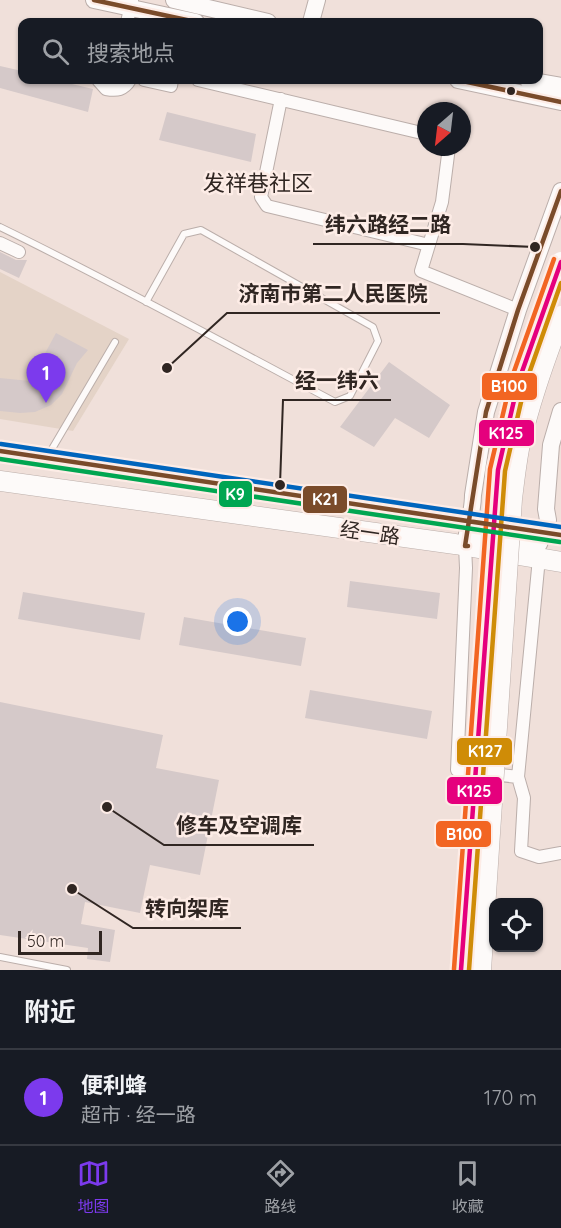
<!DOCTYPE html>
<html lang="zh">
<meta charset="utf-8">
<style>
body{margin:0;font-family:Quicksand,"Noto Sans SC",sans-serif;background:#242831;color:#f1f3f6}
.controls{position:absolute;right:18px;bottom:18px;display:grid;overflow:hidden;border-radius:12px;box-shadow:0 2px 4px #0004}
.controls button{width:54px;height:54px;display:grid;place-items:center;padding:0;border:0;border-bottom:2px solid #363941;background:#171b24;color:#f1f3f6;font:30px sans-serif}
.compass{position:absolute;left:417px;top:102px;width:54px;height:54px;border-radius:50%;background:#171b24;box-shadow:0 2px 4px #0004;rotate:208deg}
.scale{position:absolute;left:18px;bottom:15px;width:84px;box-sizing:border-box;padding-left:6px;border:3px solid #302622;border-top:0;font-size:16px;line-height:21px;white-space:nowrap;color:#302622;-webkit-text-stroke:4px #fdece6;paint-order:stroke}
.you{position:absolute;left:238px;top:622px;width:21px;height:21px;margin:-15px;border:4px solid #fff;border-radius:50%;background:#1a73e8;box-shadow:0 0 0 9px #1a73e833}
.badge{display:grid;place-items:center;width:39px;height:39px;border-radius:50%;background:#7c3aed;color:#fff;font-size:20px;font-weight:700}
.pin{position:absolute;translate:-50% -50px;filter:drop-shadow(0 2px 3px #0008)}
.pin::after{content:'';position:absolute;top:32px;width:21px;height:18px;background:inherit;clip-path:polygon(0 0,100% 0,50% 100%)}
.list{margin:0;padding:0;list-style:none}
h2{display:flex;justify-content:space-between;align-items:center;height:78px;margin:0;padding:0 24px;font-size:26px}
h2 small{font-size:20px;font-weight:400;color:#9ea1a6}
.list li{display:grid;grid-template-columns:39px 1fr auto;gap:18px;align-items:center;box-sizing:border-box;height:96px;padding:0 24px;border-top:2px solid #363941}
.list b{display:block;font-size:22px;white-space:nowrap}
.list p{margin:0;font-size:20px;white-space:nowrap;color:#9ea1a6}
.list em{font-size:20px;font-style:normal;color:#9ea1a6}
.icon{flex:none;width:33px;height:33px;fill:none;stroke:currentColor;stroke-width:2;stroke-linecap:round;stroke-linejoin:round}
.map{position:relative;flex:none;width:561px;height:970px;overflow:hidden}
.search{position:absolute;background:#171b24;box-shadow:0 2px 4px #0004;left:18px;right:18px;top:18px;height:66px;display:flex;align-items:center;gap:15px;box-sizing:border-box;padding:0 21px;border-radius:12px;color:#9ea1a6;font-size:22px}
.sheet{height:174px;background:#171b24}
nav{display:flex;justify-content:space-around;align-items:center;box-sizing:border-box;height:84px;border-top:2px solid #363941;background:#171b24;font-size:16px;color:#9ea1a6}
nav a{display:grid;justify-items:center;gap:3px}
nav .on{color:#7c3aed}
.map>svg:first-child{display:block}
</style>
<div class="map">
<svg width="561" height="970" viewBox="0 0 561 970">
<rect width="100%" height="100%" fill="#f0e0da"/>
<!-- commercial -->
<path fill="#e4d3c7" d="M0,272l129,67 -56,92 -73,-12z"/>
<!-- building -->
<path fill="#d5c9c9" d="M0,66l22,5v9h33l38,9 -5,23 -88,-24z
M167,112l89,22 -5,28 -92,-22z
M0,252l16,8h11l-8,18 -19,-9z
M56,333l32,17 -11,13 -15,31 -11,11 -16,7 -15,1 -20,-2v-33l30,3z
M389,362l61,43 -21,33 -34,-20 -21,29 -34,-20z
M350,581l90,12 -3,26 -90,-12z
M23,592l122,21 -5,27 -122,-21z
M184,617l122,21 -5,28 -122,-21z
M310,690l122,21 -5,28 -122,-21z
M0,702l163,33 -7,33 63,12 -19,95 -50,-10 -10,48 -55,-11 -4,22 34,6 -5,32 -23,-3 1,-11 -88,-13z"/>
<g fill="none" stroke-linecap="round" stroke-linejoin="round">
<!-- service casing -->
<g stroke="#bbaeaa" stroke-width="8">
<path id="service" d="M0,227c113,55 224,116 335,175l15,-6 28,-55 -5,-14 -172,-97 -17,4 -38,68
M49,454l66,-112
M0,957l67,13"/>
</g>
<!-- minor casing -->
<g stroke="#bbaeaa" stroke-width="14">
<path id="minor" d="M127,22l5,-21
M98,80l8,9c11,2 18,1 24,-9
M144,80l27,6 1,-6
M198,80l228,54
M281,99l-20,98 6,9 162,39
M449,147l-7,55 -21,69 97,39
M0,243l19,9
M465,546l1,22 -9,202 61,7
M539,558l-21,219 6,21 -3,53 18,6 22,-4"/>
</g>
<!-- tertiary casing -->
<g stroke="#bbaeaa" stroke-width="18">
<path id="tertiary" d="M94,0l102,22
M174,0l94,22
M311,22l6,-22
M458,80l103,22
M528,80l33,6
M465,546c2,-17 8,-34 8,-51l13,-83 32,-102 43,-119
M465,546l9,-12 65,10 9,-24 -2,-11 5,-64 10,-34"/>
</g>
<!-- primary casing -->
<g stroke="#bbaeaa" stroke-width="21">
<path id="primary" d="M0,451l561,84
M0,481l455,63 106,18"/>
</g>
<!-- service -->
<use href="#service" stroke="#fdfaf9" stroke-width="6"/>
<!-- minor -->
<use href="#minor" stroke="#fdfaf9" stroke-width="12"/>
<!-- tertiary -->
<use href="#tertiary" stroke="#fdfaf9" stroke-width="16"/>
<!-- primary -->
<use href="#primary" stroke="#fdfaf9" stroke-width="20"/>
<!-- primary-bridge casing -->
<g stroke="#bbaeaa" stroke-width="21" stroke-linecap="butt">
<path id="primary-bridge" d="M461,970l33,-462c2,-17 2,-34 6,-51 12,-67 37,-131 61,-195
M481,970l31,-471c2,-16 4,-34 7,-50 10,-46 26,-89 42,-133"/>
</g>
<!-- primary-bridge -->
<use href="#primary-bridge" stroke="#fdfaf9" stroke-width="20"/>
<!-- bus-1 casing -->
<g stroke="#fdece6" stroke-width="9">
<path id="bus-1" d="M461,970l37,-500 20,-87 43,-121"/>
</g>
<!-- bus-2 casing -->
<g stroke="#fdece6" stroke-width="9">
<path id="bus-2" d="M469,970l36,-499 20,-86 36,-102"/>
</g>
<!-- bus-3 casing -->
<g stroke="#fdece6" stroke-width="9">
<path id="bus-3" d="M454,969l36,-500 21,-89 43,-121"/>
</g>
<!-- bus-4 casing -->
<g stroke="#fdece6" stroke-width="9">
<path id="bus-4" d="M94,0l102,22
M458,80l103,22
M0,451l561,84
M468,546h-3l21,-134 32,-102 43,-119"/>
</g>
<!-- bus-5 casing -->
<g stroke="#fdece6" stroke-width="9">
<path id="bus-5" d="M0,459l560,83"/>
</g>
<!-- bus-6 casing -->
<g stroke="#fdece6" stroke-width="9">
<path id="bus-6" d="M1,444l560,83"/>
</g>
<!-- bus-1 -->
<use href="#bus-1" stroke="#e5007d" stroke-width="4.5"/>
<!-- bus-2 -->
<use href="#bus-2" stroke="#cf8c07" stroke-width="4.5"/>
<!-- bus-3 -->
<use href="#bus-3" stroke="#f26522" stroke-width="4.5"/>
<!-- bus-4 -->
<use href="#bus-4" stroke="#7a4b2a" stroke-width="4.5"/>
<!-- bus-5 -->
<use href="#bus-5" stroke="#00a651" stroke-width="4.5"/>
<!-- bus-6 -->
<use href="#bus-6" stroke="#0065bd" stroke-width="4.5"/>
</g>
<!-- markers -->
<circle fill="#302622" stroke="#fdece6" stroke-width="2" cx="511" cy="91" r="5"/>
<g text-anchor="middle" stroke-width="5" stroke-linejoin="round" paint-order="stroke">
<!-- street labels -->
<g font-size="20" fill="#302622" stroke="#fdece6">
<text transform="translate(370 533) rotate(8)" y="7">经一路</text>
</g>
<!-- quarter labels -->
<g font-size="22" fill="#302622" stroke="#fdece6">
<text x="258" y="191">发祥巷社区</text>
</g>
</g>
<!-- callouts -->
<path fill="none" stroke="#302622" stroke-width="2" d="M535 247L463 244H313M167 368L227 313H440M280 485L283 400H391M107 807L164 845H314M72 889L133 928H241"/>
<g fill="#302622" stroke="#fdece6" stroke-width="2">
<circle cx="535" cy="247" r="6"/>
<circle cx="167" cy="368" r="6"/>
<circle cx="280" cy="485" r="6"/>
<circle cx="107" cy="807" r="6"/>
<circle cx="72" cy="889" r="6"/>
</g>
<g font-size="21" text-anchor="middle" font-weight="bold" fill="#302622" stroke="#fdece6" stroke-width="5" stroke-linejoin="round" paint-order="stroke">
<text x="388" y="232">纬六路经二路</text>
<text x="333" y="301">济南市第二人民医院</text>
<text x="337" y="388">经一纬六</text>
<text x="239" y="833">修车及空调库</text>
<text x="187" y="916">转向架库</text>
</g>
<g stroke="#fdece6" stroke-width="2">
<rect x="481" y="372" width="57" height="29" rx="6" fill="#f26522"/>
<rect x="478" y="419" width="57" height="28" rx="6" fill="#e5007d"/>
<rect x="218" y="480" width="35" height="28" rx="6" fill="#00a651"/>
<rect x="302" y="485" width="46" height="29" rx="6" fill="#7a4b2a"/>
<rect x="456" y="737" width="57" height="29" rx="6" fill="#cf8c07"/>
<rect x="446" y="776" width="57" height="29" rx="6" fill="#e5007d"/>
<rect x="435" y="820" width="57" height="28" rx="6" fill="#f26522"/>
</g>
<g font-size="16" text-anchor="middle" font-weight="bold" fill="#fff">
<text x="509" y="392">B100</text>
<text x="506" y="439">K125</text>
<text x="235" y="500">K9</text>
<text x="325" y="505">K21</text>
<text x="485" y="757">K127</text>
<text x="474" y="797">K125</text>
<text x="464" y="840">B100</text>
</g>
</svg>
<div class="controls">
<button><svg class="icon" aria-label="locate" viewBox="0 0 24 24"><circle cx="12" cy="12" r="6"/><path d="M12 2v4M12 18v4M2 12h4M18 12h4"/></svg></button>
</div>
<svg class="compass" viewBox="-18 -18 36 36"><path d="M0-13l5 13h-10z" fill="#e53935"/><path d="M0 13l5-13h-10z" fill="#9ea1a6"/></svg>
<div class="scale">50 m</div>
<div class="you"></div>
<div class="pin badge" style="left:46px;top:403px">1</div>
<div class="search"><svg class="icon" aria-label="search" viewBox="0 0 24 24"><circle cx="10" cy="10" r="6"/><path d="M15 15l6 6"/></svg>搜索地点</div>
</div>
<section class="sheet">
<h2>附近<small></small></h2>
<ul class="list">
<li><span class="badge">1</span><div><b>便利蜂</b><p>超市 · 经一路</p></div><em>170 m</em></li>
</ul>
</section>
<nav>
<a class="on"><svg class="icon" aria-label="map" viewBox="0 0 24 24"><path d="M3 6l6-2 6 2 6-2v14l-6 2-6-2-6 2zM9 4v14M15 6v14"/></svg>地图</a>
<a><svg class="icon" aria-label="directions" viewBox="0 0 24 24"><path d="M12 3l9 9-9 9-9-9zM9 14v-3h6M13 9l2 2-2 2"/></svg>路线</a>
<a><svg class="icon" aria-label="saved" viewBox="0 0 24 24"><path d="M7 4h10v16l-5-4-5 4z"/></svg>收藏</a>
</nav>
